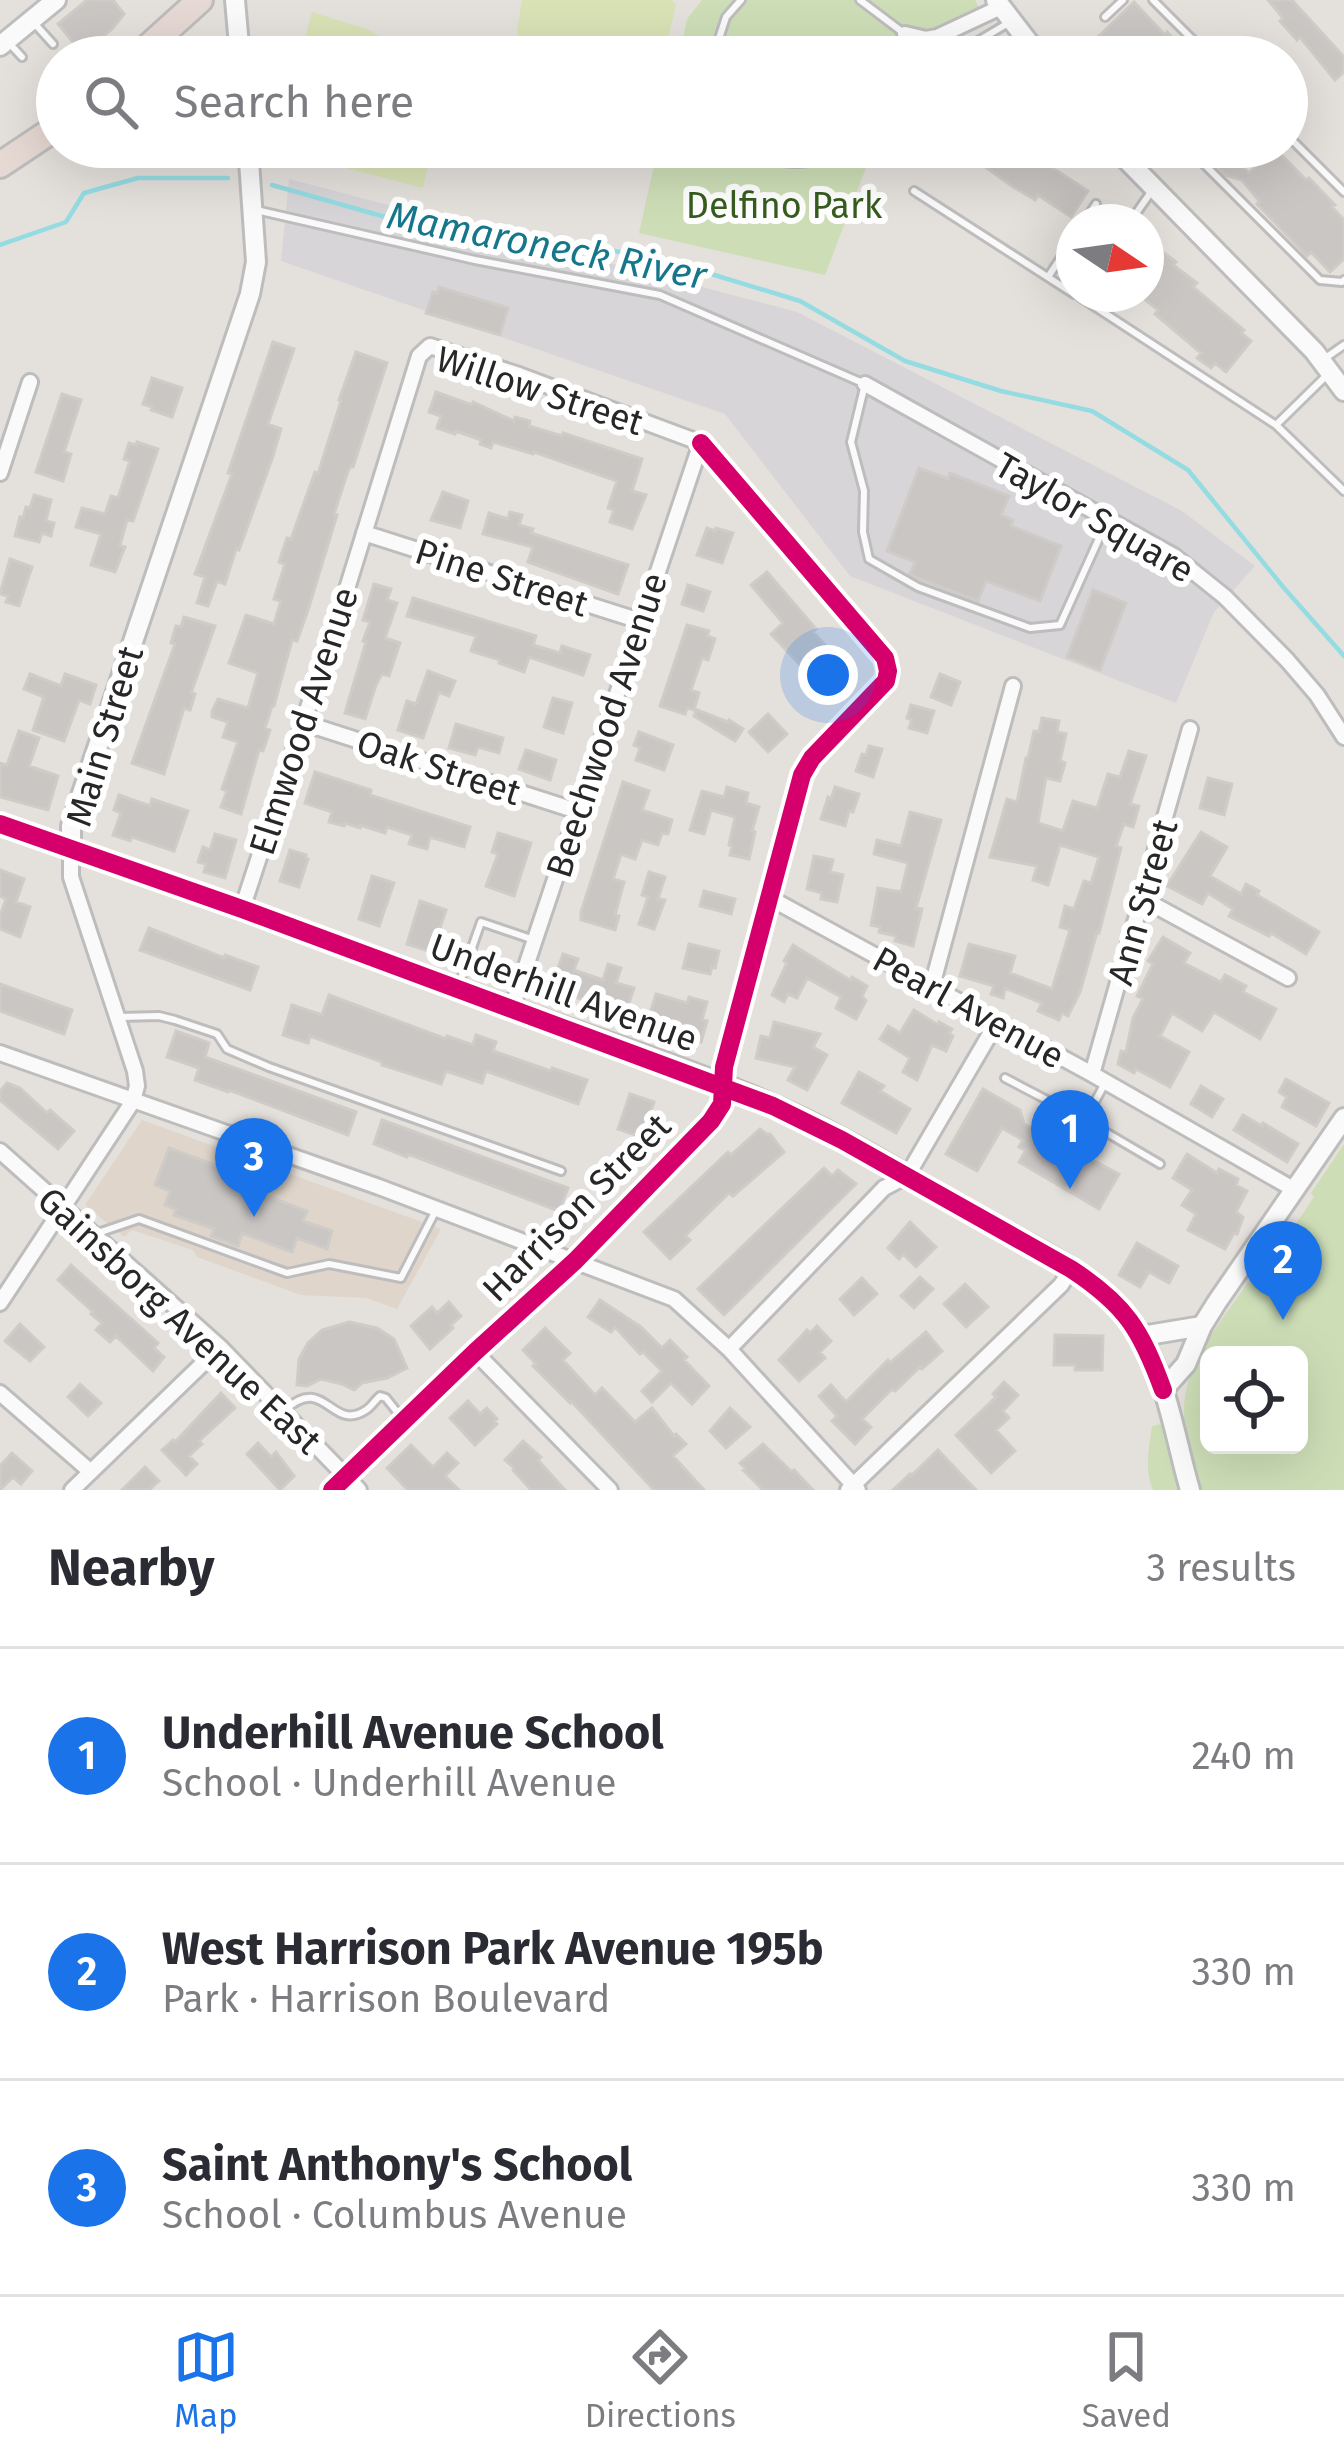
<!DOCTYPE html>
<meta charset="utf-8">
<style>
body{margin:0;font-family:"Fira Sans",sans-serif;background:#f2f2f3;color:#2b2b33}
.controls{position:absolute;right:36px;bottom:36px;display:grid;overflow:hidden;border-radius:18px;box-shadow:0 12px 48px #0002}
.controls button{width:108px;height:108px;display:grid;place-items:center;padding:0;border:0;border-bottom:3px solid #e1e1e2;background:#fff;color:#2b2b33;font:60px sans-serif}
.compass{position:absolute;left:1056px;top:204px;width:108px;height:108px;border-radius:50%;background:#fff;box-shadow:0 12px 48px #0002;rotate:103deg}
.you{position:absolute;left:828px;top:675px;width:42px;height:42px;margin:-30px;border:9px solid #fff;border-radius:50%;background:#1a73e8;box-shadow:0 0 0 18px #1a73e833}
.badge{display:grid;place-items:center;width:78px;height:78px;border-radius:50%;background:#1a73e8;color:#fff;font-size:39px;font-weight:700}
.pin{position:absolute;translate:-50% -99px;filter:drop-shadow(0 3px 6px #0008)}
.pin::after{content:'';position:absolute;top:63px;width:42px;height:36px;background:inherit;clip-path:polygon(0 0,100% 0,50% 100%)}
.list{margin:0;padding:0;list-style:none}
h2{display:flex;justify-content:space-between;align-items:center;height:156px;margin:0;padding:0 48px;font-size:51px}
h2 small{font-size:39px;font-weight:400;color:#7c7c81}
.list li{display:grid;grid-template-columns:78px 1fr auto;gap:36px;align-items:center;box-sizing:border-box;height:216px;padding:0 48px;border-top:3px solid #e1e1e2}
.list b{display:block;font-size:45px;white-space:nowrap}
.list p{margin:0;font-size:39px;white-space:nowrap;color:#7c7c81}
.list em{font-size:39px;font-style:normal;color:#7c7c81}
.icon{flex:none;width:66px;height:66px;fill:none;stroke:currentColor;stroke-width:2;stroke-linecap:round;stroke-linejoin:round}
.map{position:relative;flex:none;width:1344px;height:1490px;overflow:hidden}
.search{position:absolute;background:#fff;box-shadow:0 12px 48px #0002;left:36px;right:36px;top:36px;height:132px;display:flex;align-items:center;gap:30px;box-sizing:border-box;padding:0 42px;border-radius:66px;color:#7c7c81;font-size:45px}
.sheet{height:804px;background:#fff}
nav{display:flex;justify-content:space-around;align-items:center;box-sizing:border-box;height:168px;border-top:3px solid #e1e1e2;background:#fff;font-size:33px;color:#7c7c81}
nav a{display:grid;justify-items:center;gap:6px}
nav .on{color:#1a73e8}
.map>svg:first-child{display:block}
</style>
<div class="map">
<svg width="1344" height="1490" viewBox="0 0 1344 1490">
<rect width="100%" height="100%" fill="#e4e0dc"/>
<!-- industrial -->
<path fill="#d7d5d8" d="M289,179l508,133 385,199 73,55 -41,46 -38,91 -326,-127 -125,-162 -444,-153z"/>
<!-- education -->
<path fill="#dfd5cb" d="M142,1120l299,109 -44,80 -31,-11 -65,-3 -104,-38 -4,-7 -61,-20 -8,7 -39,-32z"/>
<!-- green -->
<path fill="#cddeb7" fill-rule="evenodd" d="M702,0h273l5,9 -66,32 -6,16h-229l8,-38z
M105,147h116l2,16 -136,3z
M658,147h216l-49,128 -186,-42z
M1344,1144v346h-142c-7,-24 -17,-49 -18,-74 -2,-52 36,-92 64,-134l7,3 59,-88 -3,-4zM1209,1355h90v90h-90z
M1162,1424l18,66h-27c-9,-21 -4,-43 -1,-64z"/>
<!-- pitch -->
<path fill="#d8e2b5" d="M522,0h150l4,4 -12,53h-141l-6,-26z
M312,12l57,18 45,27h-114z
M287,147h145l-9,41 -134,-35z"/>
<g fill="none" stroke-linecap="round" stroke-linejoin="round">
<!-- stream -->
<path stroke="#94dce2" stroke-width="4.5" d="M272,185l124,35 178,23 101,20 125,38 105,60 96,30 91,20 96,59 96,118 60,68
M0,245l66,-23 18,-29 54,-15h90"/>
</g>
<!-- building -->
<path fill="#c9c6c4" stroke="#cfccc8" stroke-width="3" d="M87,0h26l11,14 -11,14 -30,26 -25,-30z
M1268,0h24l52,57v15l-9,8 -35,-43 -3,3 -17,-19 3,-3z
M1134,2l31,33 2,-3 24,25h-71l-21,-21z
M957,147h62l16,11 3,-4 12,8 -2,3 40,26 -17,26 -33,-22 -3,5 -23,-14z
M1198,147h25l26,26 26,-25 31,32 3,-2 26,27 -3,2 12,13v39l-14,13 -19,-20 -4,4 -50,-52 3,-2 -18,-22 -17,-5z
M1159,249l17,13 -3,3 24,18 -4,4 51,43 -3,3 10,8 -25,31 -11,-9 -4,5 -14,-10 4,-5 -46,-39 3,-4 -15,-12 3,-4v-29z
M439,287l69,21 -8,27 -74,-22 7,-21 4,1z
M273,342l21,7 -26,75 13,5 -9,30 -33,91 -3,-1 -11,35 -8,-3 -9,25 -11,-3 8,-26 -10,-3 37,-100 -4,-1z
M356,352l31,11 -34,104 -2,-1 -3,5 -14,43 3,1 -29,95 -11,31 -5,-1 -18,66h-2l-7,22 5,2 -7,21 -4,-1 -18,64 -20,-7 6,-16 -5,-2 16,-47 -15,-5 5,-15 -16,-5v-6l6,-12 30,9 10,-35 -29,-10 17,-48 28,9 7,-23 -7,-2 11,-35 -6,-2 8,-24 4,1 24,-67 3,2 23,-73 -2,-1z
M152,378l30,10 -10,29 -21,-7 1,-3 -9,-3z
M436,392l36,13 1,-3 41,19 1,-4 15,4 -1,5 33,10 1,-3 79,26 -10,32 14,4 -14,34 -22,-7 4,-12 -6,-2 9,-27 -83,-29 -1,2 -40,-12 -2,6 -11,-4 1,-4 -25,-9 -1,3 -18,-6 4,-12 -12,-4z
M62,394l19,6 -17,52 7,2 -8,27 -27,-9z
M137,442l21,7 -25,72 -6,-1 -7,25 5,2 -10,25 -24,-7 10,-31 -25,-7 6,-19 23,6 6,-18 7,2 12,-37 -6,-2 5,-16 7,2z
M919,468l29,11 2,-6 59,23 -8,19 12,5 -2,6 50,20 -21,55 -54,-20 -8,20 -63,-24 -5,-3 5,-12 -28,-11z
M443,492l25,9 -8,27 -29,-8z
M34,495l17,5 -5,21 8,2 -3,13 -9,-3 -3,9 -24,-6 5,-19 3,1 3,-11 4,1z
M510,512l12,3 -3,10 14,4 -2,4 97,32 -10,29 -90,-32 5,-15 -50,-13 6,-21 19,6z
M707,528l8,3 1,-3 17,5 -11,30 -25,-8z
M10,559l22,8 -13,39 -13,-4 2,-6 -8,-2z
M767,572l49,57 -3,3 29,31 -25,20 -46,-49 12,-11 -32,-38z
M374,584l17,5 -4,11 10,3 -12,35 15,5 -11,33 -7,-2 -6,11 -11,34 -20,-6 21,-71 -3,-1 7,-19 -7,-2z
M688,585l22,7 -7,19 -21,-7z
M1093,590l33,13 -26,67 -33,-13z
M413,598l123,38 -3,9 27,8 2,-7 28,9 -7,20 -54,-18 -5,15 -25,-9 1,-3 -29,-9 5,-15 -69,-20z
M184,617l31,9 -24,67 4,1 -5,16 -6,-2 -20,66 -32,-11 43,-119 -4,-1 5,-17 5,1z
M687,625l22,6 -2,5 8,3 -7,21 -6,-2 -11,32 8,3 -5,17 -7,-2 -2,6 -25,-8z
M428,671l27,10 -6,15 -10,-4 -16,46 -25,-8 9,-29 9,3z
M30,674l31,12 4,-12 31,11 -6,19 -11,-4 -15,41 -31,-11 11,-33 -20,-8z
M940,674l20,8 -9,23 -20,-8z
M553,698l19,5 -9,30 -19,-6z
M911,705l23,6 -7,22 -18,-5 3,-8 -5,-2z
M697,710l31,12 1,-2 14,9 -8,12 -41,-25z
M768,714l19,20 -19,18 -19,-20z
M1042,718l17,3 -2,11 9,2 -6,27 5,2 -5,18 -14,-3 -8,45 25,8 10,-30 24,7 11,-34 12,3 9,-26 17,5 -16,48 9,2 -6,21 -9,-3 -8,22 5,2 -22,85 -2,-1 -17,60 -12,24 -6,-3 -3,7 -21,-9 4,-8 -37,-15 -2,10 -12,-4 3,-8 -34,-10 9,-32 46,12 -5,17 42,16 18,-59 -10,-3 5,-21 9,3 10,-28 7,2 8,-26 -39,-12 -12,40 -15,-5 4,-14 -47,-9 17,-58 10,3 9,-44h2l6,-27 5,1z
M456,724l47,14 -4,15 -21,-6 -3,8 -26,-7z
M19,731l20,7 -10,28 29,10 -10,34 -48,-13v-34l7,2z
M639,732l34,13 -9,25 -28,-10 4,-12 -6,-3z
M869,746l13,3 -9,28 -17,-6 6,-17 4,1z
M526,750l30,10 -6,20 -31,-11z
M315,772l56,18 -1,5 100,32 -6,20 -34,-10 -3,12 -18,-5 3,-9 -25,-8 -2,6 -25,-8v3l-15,-5 -1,3 -15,-4 3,-10 -27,-9z
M1208,778l24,6 -8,31 -24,-7z
M623,782l26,9 -7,19 30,10 -4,14 -6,-1 -4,12 -16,-5 -7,19 -14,-5 -8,25 11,3 -9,33 4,1 -4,14 -34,-10v-8z
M727,787l21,6 -2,10 13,4 -7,24 3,1 -6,27 -19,-4 2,-9 -3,-1 6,-28 -24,-7 -7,24 -14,-4 12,-39 22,6z
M835,787l24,7 -6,18 -4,-1 -4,15 -24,-7 7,-22 3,2z
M119,795l31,11 2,-7 36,12 -14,40 -42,-14 -2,4 -17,-6 8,-22 -7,-3z
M910,812l31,8 -25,88 6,1 -9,37 -18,-5 1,-5 -17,-4 1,-5 -9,-2 7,-37 23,4 7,-29 -34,-9 3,-14 24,6z
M1201,832l26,15 -17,29 31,18 5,-10 13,7 -2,4 62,37 -13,22 -35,-21 -2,3 -40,-20 4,-7 -25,-16 -6,11 -35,-18z
M498,833l33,10 -17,53 -28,-10 12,-32 -6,-2z
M215,834l21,6 -11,38 -21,-6 2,-8 -8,-2 5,-15 7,3z
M290,850l16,5 -1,3 3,1 -9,28 -19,-6z
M814,856l19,4 -3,12 13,3 -6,27 -16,-3 1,-6 -15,-4z
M0,870l24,9 -8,23 14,5 -10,30 -20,-8v-13l6,-17 -6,-3z
M649,872l16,5 -7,22 7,1 -11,29 -15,-5 9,-27 -6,-2z
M372,876l22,7 -15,43 -20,-7z
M704,891l31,8 -4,15 -31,-8z
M420,901l26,9 -14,42 -25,-8z
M149,928l75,30 1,-3 33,12 -8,23 -110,-40z
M1163,937l27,16 -6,10 37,19 4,-7 21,11 -3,6 33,17 -16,30 -46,-27 -12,19 -30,-18 -12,23 29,16 -19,35 -34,-18 -2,4 -16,-9 3,-13 5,1 7,-34 10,-19 -6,-3 16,-32 -5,-3z
M689,944l30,7 -4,17 -3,-1 -2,7 -27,-6z
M793,945l57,35 2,-3 15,9 -5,10 4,5 -10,18 -20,-11 5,-11 -34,-19 -10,20 -9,-4 -4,8 -12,-7 15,-32 -3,-2z
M563,954l15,5 -4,11 29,10 5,-16 13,4 -5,15 18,5 -9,27 -74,-27z
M0,984l72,26 -8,24 -64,-23z
M656,994l31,9 2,-6 18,5 -5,18 5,1 -6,21 -54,-18z
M329,995l117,44 1,-3 26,9 3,-10 20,7 -3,9 58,20 1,-3 35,12 -9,24 -92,-33 -4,12 -36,-12 -5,13 -59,-19v-3l-72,-26 -2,7 -25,-8 9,-30 30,10z
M914,1010l24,15 1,-3 13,7 -3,5 4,2 -7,15 -14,-6 -15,35 -14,-8 7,-14 -30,-19 8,-13 12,7z
M774,1022l46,12 -7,13 14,8 -20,35 -19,-10 7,-13 -39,-9 5,-22 9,2z
M176,1031l33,12 -4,14 151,55 -8,23 -119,-45 -1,2 -33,-12 4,-12 -32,-11z
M859,1072l25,14 -4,5 30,18 -14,24 -54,-30z
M1286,1079l43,24 -13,23 -34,-19 5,-10 -8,-5z
M7,1083l13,5 27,25 3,-3 24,21 -16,18 -58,-49v-9z
M1201,1086l22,13 -11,18 -21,-13z
M983,1089l37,21 4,14 95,50 -20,35 -80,-47 7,-12 -7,-3 4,-7 -21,-12 -25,43 -31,-17z
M630,1094l24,8 -12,35 -24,-8z
M1243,1115l19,11 1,-3 35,21 -11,18 -53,-32z
M382,1120l186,68 -9,23 -151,-57 -1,3 -33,-13z
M760,1129l8,6 2,-1 14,18 -51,44 -4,-3 -44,43 5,4 -20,19 -26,-27 84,-80 3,3z
M169,1148l67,25 -3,10 74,28 -4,10 29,10 -5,18 -30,-11 -5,14 -50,-19 -4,13 -27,-10 3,-7 -40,-14 2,-6 -11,-4 5,-14 -15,-6z
M1187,1154l30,19 2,-4 19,10 -2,6 11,6 -11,21 7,5 -6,17 -3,-1 -9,16 -37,-19 8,-16 -14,-9 10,-15 -19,-12z
M824,1168l8,8 6,-6 18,14 -132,131 -26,-26z
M910,1222l26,25 -20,20 -13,-13 -4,5 -11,-11z
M1137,1243l41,23 -9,17 -20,-11 -9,15 -21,-12z
M71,1265l87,78 -4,5 10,9 -11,14 -37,-35 -6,6 -14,-12 6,-7 -11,-9 2,-2 -35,-32z
M920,1277l13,12 -19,19 -13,-12z
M862,1278l15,16 -23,21 -14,-16z
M965,1284l23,23 -22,20 -22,-23z
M600,1300l41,27 21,21 8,-8 17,17 -3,3 25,26 -17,18 -21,-21 -19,19 -10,-11 20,-20 -19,-19 -3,2 -25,-27 -4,5 -23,-15z
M449,1302l12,14 -10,9 2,3 -23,21 -19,-23 21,-19 5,6z
M349,1322l28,6 17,11 13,29 -20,10 -25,5 -8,7 -12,-6 -21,-5 -14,7 -10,-1 2,-26 9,-16 14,-13z
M20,1324l24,23 -14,14 -25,-20z
M817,1326l14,15 -11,11 5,6 -26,23 -20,-21 28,-30 3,3z
M545,1328l25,25 -7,7 32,35 7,-7 33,34 17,-14 22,28 2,-2 10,10 -13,12 31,34h-50l-83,-89 -1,2 -37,-37 3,-2 -13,-14z
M926,1332l16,19 -20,18 -2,-2 -25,24 -3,-2 -30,30 9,8 -16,17 -23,-23 5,-5 -18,-20 12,-11 15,17 42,-42 2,3z
M1055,1335l48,1 -1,34h-27v-5h-21z
M1004,1382l14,13 -15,16 6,7 -13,12 19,21 -24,22 -35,-38 40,-38 -3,-3z
M80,1384l21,19 -13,13 -20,-19z
M221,1393l14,15 -36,33 3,3 -13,12 8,8 -11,11 -24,-25 11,-10 2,2z
M468,1401l12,13 7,-6 10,11 -3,2 3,3 -22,21 -25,-27z
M730,1408l20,19 -24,21 -16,-17z
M523,1441l18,16 -3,3 27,30h-34l-18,-20 1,-2 -9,-8z
M258,1443l13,14 5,-5 18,24 -14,14 -33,-36z
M763,1444l29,28 2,-2 19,20h-50l-20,-20 2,-2 -5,-5z
M411,1445l22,22 14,-14 11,10 -13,13 14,14h-51l-21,-22z
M938,1450l38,40h-83l17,-16 1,2z
M12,1453l20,18 -11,13 -8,-7 -13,13v-24z
M145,1467l14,14 -10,9h-27z"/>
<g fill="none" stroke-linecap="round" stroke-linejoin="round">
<!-- lane casing -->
<g stroke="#bebdbd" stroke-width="12">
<path id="lane" d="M860,0l45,34 10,23
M1153,0l57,57
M1105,17l18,-17
M35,24l18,20
M9,43l13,14
M713,57l13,-40 15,-17
M951,57l59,-35
M1064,57l12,-6 23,6
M1287,135l57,57
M753,147c29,26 63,15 96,5l5,-5
M1187,147l133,133 22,2 2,-2
M914,191l160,103
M256,210l219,50 185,35 205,89 -14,58 13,49 -1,41 6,27 49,28 112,41 30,-3 46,-102
M1084,222l12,-18
M1130,222l21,-30
M1048,277l26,-39
M1080,297l196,128 68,66
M1324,359l20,-14
M1276,425l53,-52
M459,985l22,-63 50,17
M119,1017l40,-1 16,4 42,14 10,15 42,18 292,104
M1005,1078l80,42 19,-35
M1085,1120l75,44
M95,1234l44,-15 148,54 42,-9 72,14 34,-66
M285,1410c40,-37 46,23 81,0 6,-4 9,-10 14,-14l6,2 15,19"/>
</g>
<!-- street casing -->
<g stroke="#bebdbd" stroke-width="20">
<path id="street" d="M905,34l21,5 11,-2 64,-30
M865,384l309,172 51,41 62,63 30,35 27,42
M0,473l30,-91
M364,533l276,88
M301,722l276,89
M768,897l324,177 203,116
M1143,899l145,79
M242,909l104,-317 73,-236 11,-10 89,29 182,68
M932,986l81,-300
M512,1008l189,-565
M0,1053l379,134 295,112 55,50 129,141
M1092,1074l98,-345
M0,1151l220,196 139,143
M0,1303l133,-202 4,-15 -2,-15 -64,-194v-28
M729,1349l155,-161 23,-12 90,-154
M475,1352l135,138
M0,1393l91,79
M72,1490l148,-143
M332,1490l143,-138 100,-91 136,-140 11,-17 2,-37 78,-292 10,-17 74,-77 2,-10 -3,-13 -184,-215
M848,1490l213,-205 10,-16"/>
</g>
<!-- secondary casing -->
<g stroke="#bebdbd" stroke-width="24">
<path id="secondary" d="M235,0l5,57
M996,0l44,57
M0,46l56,-46
M1114,147l200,204 30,40
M0,824c176,63 353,125 529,190 90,33 184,62 271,103 57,27 111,61 166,93 52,29 120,58 158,103 41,47 49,119 66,177
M71,849v-23l179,-532 6,-32 -8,-115
M1142,1336l60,-10
M1163,1390l23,-26 16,-38 15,-24 127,-184"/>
</g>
<!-- highway casing -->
<g stroke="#bebcbb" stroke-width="30">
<path id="highway" d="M137,57l63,-57
M0,165l57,-38"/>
</g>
<!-- lane -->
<use href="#lane" stroke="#fbfafa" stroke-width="6"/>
<!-- street -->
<use href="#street" stroke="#fbfafa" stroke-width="14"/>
<!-- secondary -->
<use href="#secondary" stroke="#fbfafa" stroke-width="18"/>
<!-- highway -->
<use href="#highway" stroke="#e6d8d3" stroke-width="24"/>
<!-- cycleway casing -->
<g stroke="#fff" stroke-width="26">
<path id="cycleway" d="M0,824l242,85 531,197 69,34 229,129c55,36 70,61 92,121
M332,1490l143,-138 100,-91 136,-140 11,-17 2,-37 78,-292 10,-17 74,-77 2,-10 -3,-13 -184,-215"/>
</g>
<!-- cycleway -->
<use href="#cycleway" stroke="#d6006c" stroke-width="18"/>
</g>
<g text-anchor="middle" stroke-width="12" stroke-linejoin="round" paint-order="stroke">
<!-- park labels -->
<g font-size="36" fill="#365d1e" stroke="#fff">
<text x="784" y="218">Delfino Park</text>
</g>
<!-- street labels -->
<g font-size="36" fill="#272727" stroke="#fff">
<text transform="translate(540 390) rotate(18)" y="13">Willow Street</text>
<text transform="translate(1095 517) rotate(30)" y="13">Taylor Square</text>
<text transform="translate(502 577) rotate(18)" y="13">Pine Street</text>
<text transform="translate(303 721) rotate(-72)" y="13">Elmwood Avenue</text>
<text transform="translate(606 725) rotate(-72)" y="13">Beechwood Avenue</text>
<text transform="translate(104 736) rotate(-73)" y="13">Main Street</text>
<text transform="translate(439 767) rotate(18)" y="13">Oak Street</text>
<text transform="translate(1142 902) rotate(-74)" y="13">Ann Street</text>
<text transform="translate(564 992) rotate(20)" y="13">Underhill Avenue</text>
<text transform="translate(969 1007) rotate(29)" y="13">Pearl Avenue</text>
<text transform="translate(576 1207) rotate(-45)" y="13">Harrison Street</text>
<text transform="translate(180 1320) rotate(43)" y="13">Gainsborg Avenue East</text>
</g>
<!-- water labels -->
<g font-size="39" font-style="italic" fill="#16778b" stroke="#fff">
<text transform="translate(547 245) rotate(11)" y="14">Mamaroneck River</text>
</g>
</g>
</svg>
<div class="controls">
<button><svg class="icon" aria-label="locate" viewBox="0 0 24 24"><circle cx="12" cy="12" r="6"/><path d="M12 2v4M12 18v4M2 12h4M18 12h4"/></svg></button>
</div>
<svg class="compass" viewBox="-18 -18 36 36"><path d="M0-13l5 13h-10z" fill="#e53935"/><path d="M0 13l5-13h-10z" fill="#7c7c81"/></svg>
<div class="you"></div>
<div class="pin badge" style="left:1070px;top:1189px">1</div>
<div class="pin badge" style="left:1283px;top:1320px">2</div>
<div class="pin badge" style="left:254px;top:1217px">3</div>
<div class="search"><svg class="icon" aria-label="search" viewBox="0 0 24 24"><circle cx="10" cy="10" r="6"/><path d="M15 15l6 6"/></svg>Search here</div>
</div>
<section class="sheet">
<h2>Nearby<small>3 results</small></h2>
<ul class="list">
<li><span class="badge">1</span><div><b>Underhill Avenue School</b><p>School · Underhill Avenue</p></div><em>240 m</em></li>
<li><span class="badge">2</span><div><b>West Harrison Park Avenue 195b</b><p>Park · Harrison Boulevard</p></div><em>330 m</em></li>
<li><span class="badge">3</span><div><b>Saint Anthony's School</b><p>School · Columbus Avenue</p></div><em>330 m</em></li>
</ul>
</section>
<nav>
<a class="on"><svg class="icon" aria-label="map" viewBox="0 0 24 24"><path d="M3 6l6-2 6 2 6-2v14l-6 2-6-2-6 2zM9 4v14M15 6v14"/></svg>Map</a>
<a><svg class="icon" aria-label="directions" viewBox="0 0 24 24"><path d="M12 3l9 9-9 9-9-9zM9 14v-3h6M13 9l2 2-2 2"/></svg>Directions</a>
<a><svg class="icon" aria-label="saved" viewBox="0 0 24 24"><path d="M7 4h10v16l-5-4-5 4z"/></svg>Saved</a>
</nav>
